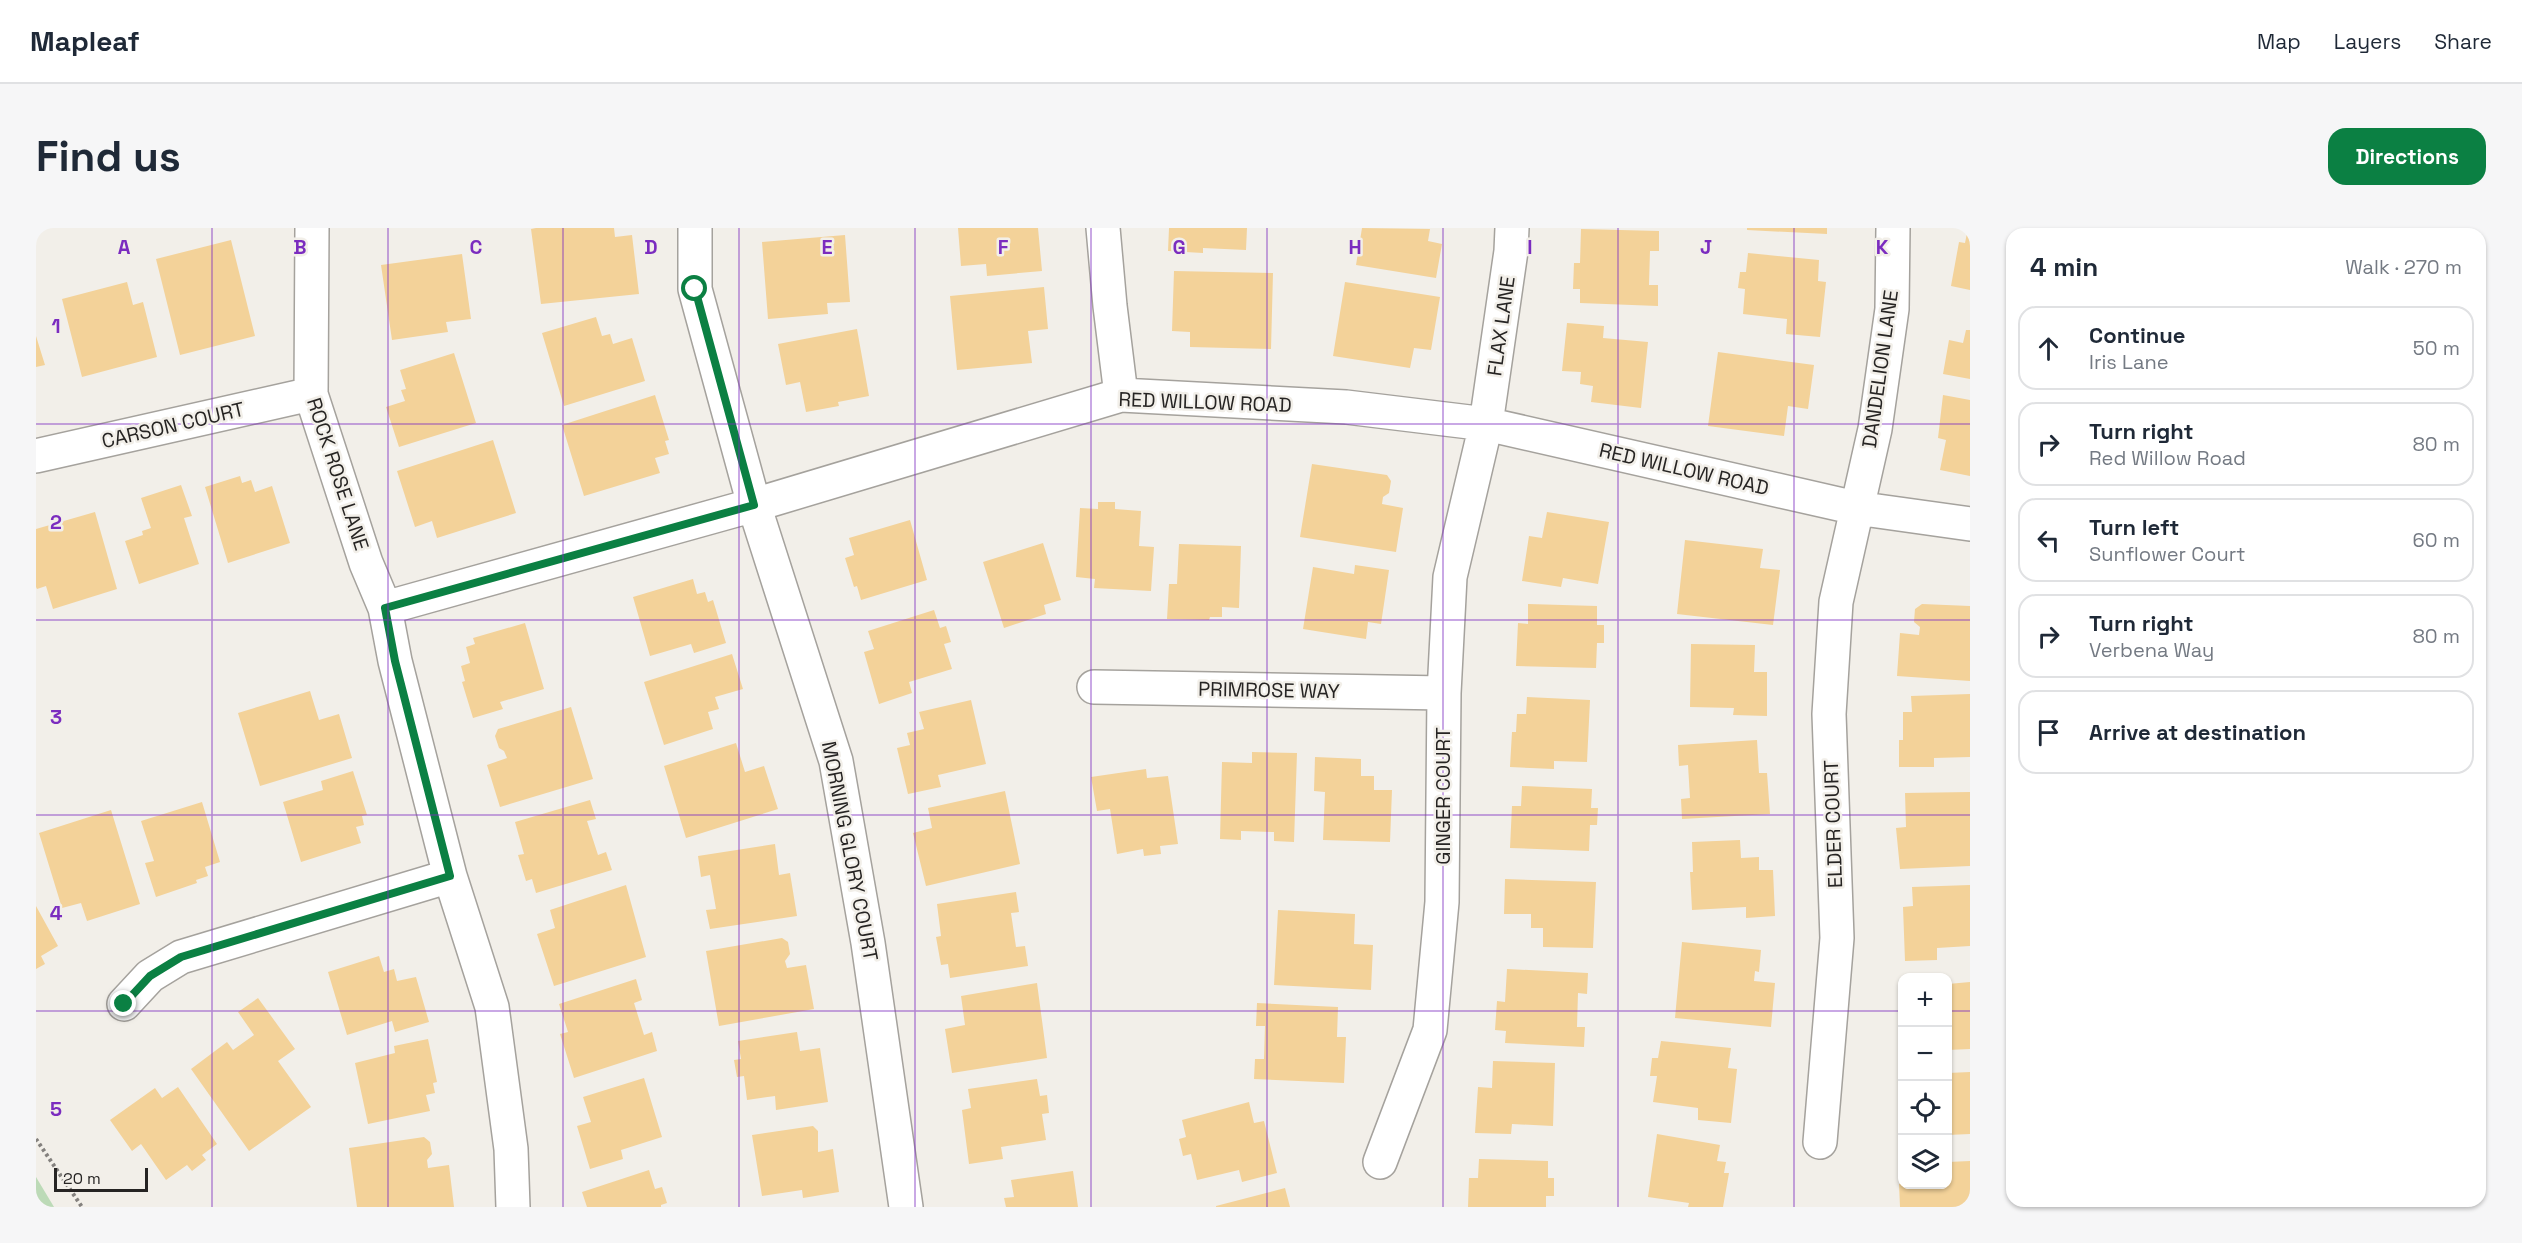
<!DOCTYPE html>
<meta charset="utf-8">
<style>
body{margin:0;font-family:"Space Grotesk",sans-serif;background:#f6f6f7;color:#1f2937}
.controls{position:absolute;right:18px;bottom:18px;display:grid;overflow:hidden;border-radius:12px;box-shadow:0 2px 4px #0004}
.controls button{width:54px;height:54px;display:grid;place-items:center;padding:0;border:0;border-bottom:2px solid #e0e1e3;background:#fff;color:#1f2937;font:30px sans-serif}
.scale{position:absolute;left:18px;bottom:15px;width:94px;box-sizing:border-box;padding-left:6px;border:3px solid #262423;border-top:0;font-size:16px;line-height:21px;white-space:nowrap;color:#262423;-webkit-text-stroke:4px #f2efe9;paint-order:stroke}
.stop{position:absolute;width:18px;height:18px;margin:-14px;border:4px solid #0b8043;border-radius:50%;background:#fff}
.stop.end{background:#0b8043;border-color:#fff;box-shadow:0 2px 6px #0008}
.list{margin:0;padding:0;list-style:none}
h2{display:flex;justify-content:space-between;align-items:center;height:78px;margin:0;padding:0 24px;font-size:26px}
h2 small{font-size:20px;font-weight:400;color:#747a83}
.list li{display:grid;grid-template-columns:39px 1fr auto;gap:18px;align-items:center;box-sizing:border-box;height:84px;margin:0 12px 12px;padding:0 12px;border:2px solid #e0e1e3;border-radius:18px}
.list b{display:block;font-size:22px;white-space:nowrap}
.list p{margin:0;font-size:20px;white-space:nowrap;color:#747a83}
.list em{font-size:20px;font-style:normal;color:#747a83}
.icon{flex:none;width:33px;height:33px;fill:none;stroke:currentColor;stroke-width:2;stroke-linecap:round;stroke-linejoin:round}
.map{position:relative;flex:none;width:1934px;height:979px;overflow:hidden;border-radius:18px}
header{display:flex;align-items:center;gap:36px;box-sizing:border-box;height:84px;padding:0 30px;background:#fff;border-bottom:2px solid #e0e1e3}
header strong{font-size:28px}
nav{display:flex;gap:33px;margin-inline-start:auto;font-size:21px}
.intro{display:flex;align-items:center;justify-content:space-between;box-sizing:border-box;height:144px;padding:0 36px}
h1{margin:0;font-size:42px}
.button{padding:15px 27px;border-radius:18px;background:#0b8043;color:#fff;font-size:21px;font-weight:700}
main{display:flex;gap:36px;padding:0 36px}
aside{flex:1;background:#fff;border-radius:18px;box-shadow:0 2px 4px #0004}
.map>svg:first-child{display:block}
</style>
<header>
<strong>Mapleaf</strong>
<nav><a>Map</a><a>Layers</a><a>Share</a></nav>
</header>
<div class="intro"><h1>Find us</h1><a class="button">Directions</a></div>
<main>
<div class="map">
<svg width="1934" height="979" viewBox="0 0 1934 979">
<rect width="100%" height="100%" fill="#f2efe9"/>
<!-- grass -->
<path fill="#bcdab7" d="M0,949l18,30h-18z"/>
<!-- building -->
<path fill="#f3d299" d="M500,0h78l1,9 17,-2 7,59 -98,10 -10,-75z
M922,0h80l4,43 -55,5 -1,-12 -25,2z
M1133,0h78l-1,22 -43,-2v5l-35,-2z
M1326,0l68,1 -2,12 14,3 -6,34 -80,-13z
M1711,0h80v6l-80,-4z
M1545,1l78,2v20h-9l-1,34h9v21l-78,-3v-14h-7l1,-26h6z
M1931,5l3,1v56l-19,-4 8,-44 6,1z
M809,7l5,67 -23,1 1,11 -60,5 -6,-77z
M195,12l24,96 -75,19 -24,-96z
M1712,25l71,7 -1,21 8,1 -6,55 -34,-3 1,-15 -44,-5 2,-25 -7,-1 2,-16h6z
M426,26l9,65 -25,3 2,10 -56,8 -11,-75z
M1138,43l99,2 -2,76 -81,-2v-15l-18,-1z
M91,54l6,23 10,-3 14,55 -75,20 -20,-78z
M1309,54l95,15 -9,53 -17,-2 -4,20 -77,-12z
M1008,59l4,42 -20,2 4,32 -75,7 -7,-74z
M560,89l6,19 8,-2 3,10 19,-6 13,43 -81,25 -22,-73z
M1531,95l37,3 -1,12 45,4 -7,66 -50,-6 2,-16 -13,-2 1,-12 -19,-1z
M821,101l12,67 -31,6 1,4 -33,6 -6,-30 -14,3 -8,-41z
M1930,102h4v49l-27,-5 6,-34 14,3z
M0,108l9,29 -9,2z
M1682,124l96,13 -6,44 -20,-3 -4,30 -76,-10z
M418,125l22,70 -77,24 -13,-40 19,-6 -4,-11 5,-1 -6,-19z
M619,167l14,45 -4,1 4,13 -14,4 5,15 -76,23 -22,-71z
M1907,167l27,5v76l-30,-6 6,-30 -8,-2z
M457,212l23,73 -79,25 -5,-17 -17,6 -18,-56z
M1276,236l75,11 4,6 -2,12 -6,4 -1,7 21,4 -7,44 -96,-15z
M204,248l2,7 9,-3 4,12 17,-6 18,57 -62,20 -23,-76z
M145,257l11,31 -8,2 15,46 -60,20 -14,-43 18,-6 -1,-4 9,-3 -10,-30z
M1062,274h17v7l26,2 -2,35 15,1 -3,44 -57,-3 1,-9 -19,-2 4,-69 18,1z
M59,284l22,77 -64,20 -7,-23 -9,3 -1,-2v-58z
M1511,284l62,10 -11,62 -35,-6 -2,9 -39,-6 7,-45 13,2z
M874,292l17,60 -66,20 -4,-14 -3,1 -9,-29 9,-3 -5,-17z
M1649,312l78,9 -3,19 20,2 -7,55 -96,-11z
M1007,315l18,57 -17,5 2,9 -42,14 -21,-66z
M1143,316l62,2 -2,62 -17,-1v10h-12l-1,3 -42,-1 2,-35h8z
M1319,337l34,5 -8,54 -13,-2 -2,17 -63,-10 10,-62 41,7z
M657,351l4,15 8,-2 3,10 5,-2 13,43 -32,10 -3,-9 -41,12 -17,-59z
M1492,376l69,2v19h7v18h-7l-1,25 -80,-2 2,-43 10,1z
M1886,376l48,2v75l-73,-5 3,-43 19,2 1,-8 -6,-5 1,-13z
M898,382l6,18 6,-2 5,16 -7,2 8,25 -43,13 3,11 -33,11 -15,-52 10,-3 -6,-18z
M489,395l19,66 -44,13 3,7 -30,9 -11,-36 3,-1 -4,-15 9,-3 -4,-16 9,-3 -2,-6z
M1655,416l64,1 -1,27h13v44l-34,-1 1,-7 -44,-1z
M696,426l11,35 -28,8 4,12 -11,3 5,17 -49,16 -20,-63z
M274,463l9,29 20,-6 13,44 -92,28 -22,-73z
M1934,466v63l-36,1v9h-35v-27h4v-28h9l-1,-16z
M1491,469l63,3 -3,62 -33,-1v8l-44,-2 2,-35h4l1,-18h9z
M935,472l15,64 -48,11 3,12 -33,7 -11,-46 13,-3 -3,-12 17,-4 -5,-17z
M535,479l22,72 -93,28 -13,-42 20,-7 -3,-7 -5,-3 -4,-12 3,-7z
M1721,512l2,33h8l3,41 -88,5 -1,-20 9,-1 -2,-33 -9,1 -1,-21z
M700,515l9,29 19,-6 14,43 -92,29 -22,-72z
M1216,524l45,1 -3,89 -20,-1v-9l-33,-1v9l-21,-1 2,-77 30,1z
M1279,529l46,2v17h13v14h18l-2,52 -67,-2 2,-48 -11,-1z
M1110,541l1,9 21,-2 10,68 -18,2 1,8 -17,2 -1,-7 -26,5 -7,-45 -13,2 -6,-34z
M317,543l14,44 -5,1 2,9 -8,2 5,16 -60,19 -18,-60 40,-12 -2,-9z
M1486,558l70,3 -1,19h7l-1,17h-7l-1,26 -79,-3 2,-42h9z
M969,563l15,73 -94,22 -13,-53 19,-5 -4,-20z
M1934,564v74l-70,3 -4,-41 10,-1 -1,-34z
M554,572l6,19 -9,2 11,34 8,-3 6,18 -76,23 -4,-14 -6,2 -8,-26 6,-1 -9,-32z
M166,574l18,60 -15,5 3,9 -12,4 1,3 -41,14 -11,-34 9,-2 -13,-40z
M75,582l29,94 -53,17 -6,-18 -19,5 -23,-75z
M1704,612l1,18 18,-1v13h14l2,46 -29,2v-11l-54,3 -2,-38h3l-1,-30z
M739,616l4,31 11,-2 7,43 -87,13 -4,-19 10,-1 -6,-34 -9,2 -3,-21z
M1469,651l91,3 -3,66 -50,-1v-19h-12v-14h-27z
M590,657l20,72 -92,29 -17,-52 18,-6 -5,-18z
M1934,657v61l-33,2v12l-32,1 -2,-54 10,-1 -1,-19z
M980,664l3,20 -8,1 5,34 9,-1 3,20 -78,12 -2,-14 -7,1 -5,-28 5,-1 -4,-32z
M0,678l22,40 -17,10 4,8 -9,5z
M1242,682l77,4 -1,30 19,1 -2,45 -97,-5z
M746,710l6,4 2,12 -5,7 2,7 19,-3 8,44 -95,17 -13,-75z
M1646,714l79,8 -2,22 -4,-1 -1,10 21,2 -4,44 -96,-9z
M343,728l5,16 10,-3 3,12 19,-4 13,45 -34,10 -3,-11 -45,14 -19,-63z
M1471,741l81,4 -1,21 -9,-1 -1,34h8l-1,20 -79,-4 1,-12 -11,-1 2,-29 8,1z
M600,751l6,21 -8,3 10,32 8,-3 5,19 -83,27 -14,-44 8,-2 -9,-28z
M1934,754v67l-22,1v-66z
M1001,755l10,75 -95,15 -7,-44 20,-4 -4,-29z
M222,770l37,51 -17,12 33,46 -62,44 -58,-82 36,-27 6,8 21,-15 -16,-23z
M1221,775l81,4 -1,30h9l-2,46 -90,-4 1,-20h9l1,-33h-9z
M761,804l3,19 20,-3 8,54 -52,8 -1,-14 -28,4 -3,-24 -7,1 -3,-17 7,-1 -3,-18z
M392,811l9,43 -4,1 2,10 -9,2 4,16 -62,13 -13,-61 40,-10 -1,-7z
M1625,813l70,7 -3,20 9,1 -6,54 -33,-3v-12l-45,-6 4,-26h-7l2,-18h6z
M1457,833l62,2 -2,63 -41,-2 -1,10 -36,-1 3,-46 14,1z
M1934,844v62l-22,1v-62z
M608,850l18,59 -41,13 2,9 -33,10 -13,-43 14,-4 -8,-25z
M1001,851l3,17 7,-1 2,18 -7,1 4,26 -45,7 2,12 -34,5 -7,-54 9,-2 -3,-19z
M142,859l39,57 -15,11 4,5 -14,11 -5,-6 -21,15 -25,-36 -9,7 -22,-31 45,-32 7,10z
M1213,874l5,21 10,-2 13,52 -35,9 -3,-12 -42,10 -6,-26 -8,2 -4,-17 7,-2 -4,-17z
M777,898l5,5v21l15,-3 6,43 -36,6 -1,-8 -40,6 -10,-61z
M1621,906l63,11 -3,16 9,1 -2,11h5l-6,34h-35l1,-4 -41,-6z
M388,909l6,5 2,12 -5,6 1,8 21,-3 5,42h-97l-8,-59z
M1443,931l69,2v17h6v18h-8v11h-78l1,-29h9z
M1934,933v46h-70l-1,-23h49v-22z
M613,942l6,19 7,-2 5,16 -6,2v2h-74l-5,-15z
M1037,943l5,36h-72l-2,-9 10,-1 -3,-17z
M1249,960l5,19h-74v-1z"/>
<g fill="none" stroke-linecap="round" stroke-linejoin="round">
<!-- minor casing -->
<g stroke="#a5a29d" stroke-width="36">
<path id="minor" d="M276,0l-1,166 55,169 19,45 10,53 55,215 42,131 19,142 2,58
M659,0v61l59,216 82,256 32,182 38,264
M1067,0l7,78 11,89
M0,228l275,-62
M349,380l369,-103 367,-110 225,12 140,17 370,84 114,16
M1058,459l350,6
M88,776l26,-28 31,-19 269,-81
M1784,914l17,-204 -8,-224 7,-112 39,-173 17,-120 1,-81
M1344,934l50,-132 12,-128 2,-209 6,-116 36,-153 25,-173 1,-23"/>
</g>
<!-- path -->
<path stroke="#84817e" stroke-width="4" stroke-dasharray="3 3" stroke-linecap="butt" d="M0,911l46,68"/>
<!-- minor -->
<use href="#minor" stroke="#fff" stroke-width="33"/>
</g>
<g fill="none" stroke-linecap="round" stroke-linejoin="round">
<!-- route -->
<path stroke="#0b8043" stroke-width="8" d="M88,776l26,-28 31,-19 269,-81 -55,-215 -10,-53 369,-103 -59,-216"/>
</g>
<!-- grid -->
<path fill="none" stroke="#7b2cbf" stroke-width="1.5" stroke-opacity="0.55" d="M176,0v979M352,0v979M527,0v979M703,0v979M879,0v979M1055,0v979M1231,0v979M1407,0v979M1582,0v979M1758,0v979M0,196h1934M0,392h1934M0,587h1934M0,783h1866M1912,783h22"/>
<g text-anchor="middle" stroke-width="5" stroke-linejoin="round" paint-order="stroke">
<!-- street labels -->
<g font-size="20" fill="#262423" stroke="#f2efe9">
<text transform="translate(1465 98) rotate(-82)" y="7">FLAX LANE</text>
<text transform="translate(1844 141) rotate(-82)" y="7">DANDELION LANE</text>
<text transform="translate(1169 174) rotate(2)" y="7">RED WILLOW ROAD</text>
<text transform="translate(137 197) rotate(-13)" y="7">CARSON COURT</text>
<text transform="translate(1648 241) rotate(13)" y="7">RED WILLOW ROAD</text>
<text transform="translate(302 246) rotate(72)" y="7">ROCK ROSE LANE</text>
<text transform="translate(1233 462) rotate(1)" y="7">PRIMROSE WAY</text>
<text transform="translate(1407 568) rotate(-90)" y="7">GINGER COURT</text>
<text transform="translate(1797 596) rotate(-92)" y="7">ELDER COURT</text>
<text transform="translate(814 623) rotate(79)" y="7">MORNING GLORY COURT</text>
</g>
</g>
<g font-size="20" text-anchor="middle" font-weight="bold" fill="#7b2cbf" stroke="#f2efe9" stroke-width="5" stroke-linejoin="round" paint-order="stroke">
<text x="88" y="26">A</text>
<text x="264" y="26">B</text>
<text x="440" y="26">C</text>
<text x="615" y="26">D</text>
<text x="791" y="26">E</text>
<text x="967" y="26">F</text>
<text x="1143" y="26">G</text>
<text x="1319" y="26">H</text>
<text x="1494" y="26">I</text>
<text x="1670" y="26">J</text>
<text x="1846" y="26">K</text>
<text x="20" y="105">1</text>
<text x="20" y="301">2</text>
<text x="20" y="496">3</text>
<text x="20" y="692">4</text>
<text x="20" y="888">5</text>
</g>
</svg>
<div class="controls">
<button>+</button>
<button>−</button>
<button><svg class="icon" aria-label="locate" viewBox="0 0 24 24"><circle cx="12" cy="12" r="6"/><path d="M12 2v4M12 18v4M2 12h4M18 12h4"/></svg></button>
<button><svg class="icon" aria-label="layers" viewBox="0 0 24 24"><path d="M12 4l9 5-9 5-9-5zM3 14l9 5 9-5"/></svg></button>
</div>
<div class="scale">20 m</div>
<div class="stop" style="left:659px;top:61px"></div>
<div class="stop end" style="left:88px;top:776px"></div>
</div>
<aside>
<h2>4 min<small>Walk · 270 m</small></h2>
<ul class="list">
<li><svg class="icon" aria-label="ahead" viewBox="0 0 24 24"><path d="M12 20V5M6 11l6-6 6 6"/></svg><div><b>Continue</b><p>Iris Lane</p></div><em>50 m</em></li>
<li><svg class="icon" aria-label="right" viewBox="0 0 24 24"><path d="M7 20v-9h11M14 6l5 5-5 5"/></svg><div><b>Turn right</b><p>Red Willow Road</p></div><em>80 m</em></li>
<li><svg class="icon" aria-label="left" viewBox="0 0 24 24"><path d="M17 20v-9H6M10 6l-5 5 5 5"/></svg><div><b>Turn left</b><p>Sunflower Court</p></div><em>60 m</em></li>
<li><svg class="icon" aria-label="right" viewBox="0 0 24 24"><path d="M7 20v-9h11M14 6l5 5-5 5"/></svg><div><b>Turn right</b><p>Verbena Way</p></div><em>80 m</em></li>
<li><svg class="icon" aria-label="arrive" viewBox="0 0 24 24"><path d="M6 21V4h12l-3 4 3 4H6"/></svg><div><b>Arrive at destination</b></div></li>
</ul>
</aside>
</main>
